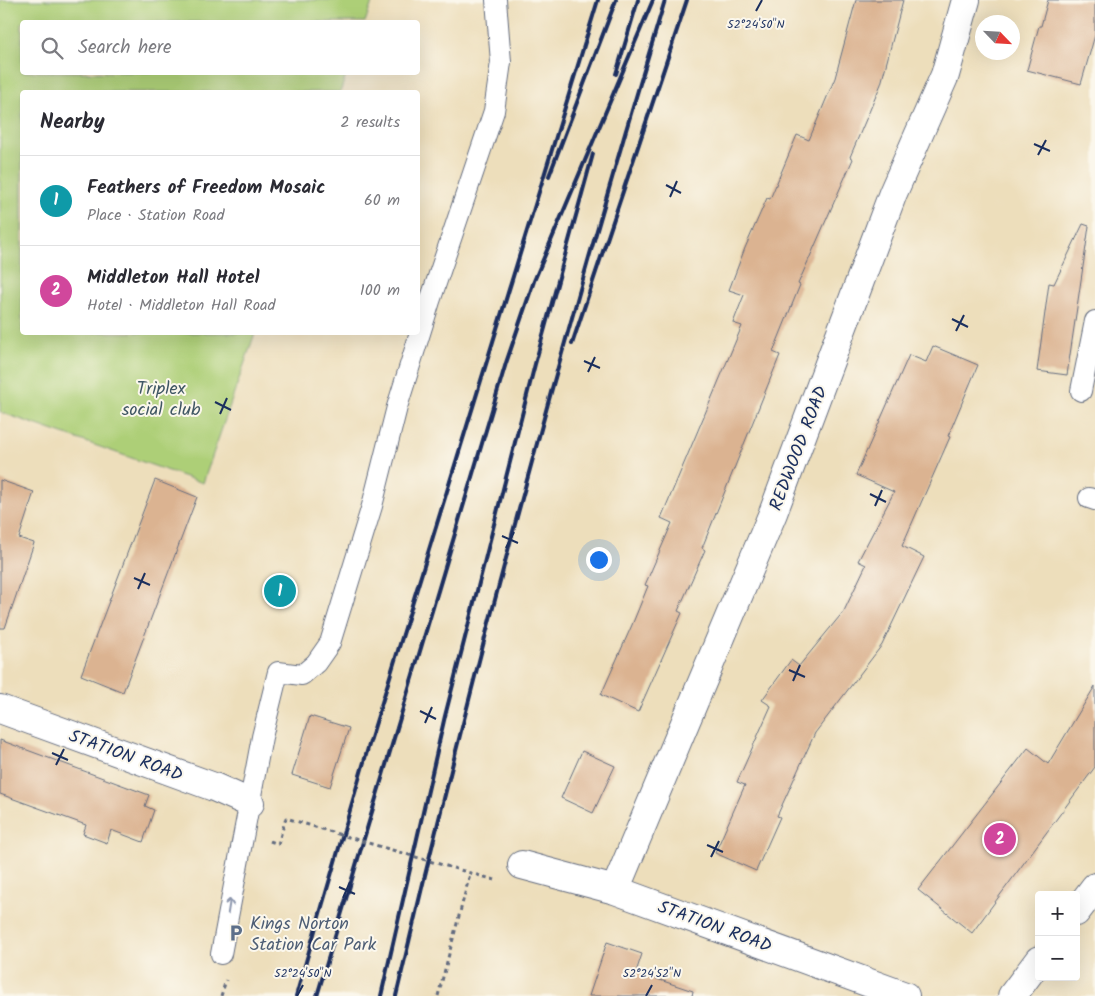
<!DOCTYPE html>
<meta charset="utf-8">
<style>
body{margin:0;font-family:Kalam,sans-serif;background:#f2f2f3;color:#2b2b33}
.controls{position:absolute;right:15px;bottom:15px;display:grid;overflow:hidden;border-radius:5px;box-shadow:0 5px 20px #0002}
.controls button{width:45px;height:45px;display:grid;place-items:center;padding:0;border:0;border-bottom:1px solid #e1e1e2;background:#fff;color:#2b2b33;font:25px sans-serif}
.compass{position:absolute;left:975px;top:15px;width:45px;height:45px;border-radius:50%;background:#fff;box-shadow:0 5px 20px #0002;rotate:115deg}
.you{position:absolute;left:598px;top:559px;width:18px;height:18px;margin:-12px;border:4px solid #fff;border-radius:50%;background:#1a73e8;box-shadow:0 0 0 8px #1a73e833}
.badge{display:grid;place-items:center;width:32px;height:32px;border-radius:50%;background:#0b8043;color:#fff;font-size:16px;font-weight:700}
.pin{position:absolute;translate:-50% -50%;border:2px solid #fff;box-shadow:0 1px 5px #0006}
.list{margin:0;padding:0;list-style:none}
h2{display:flex;justify-content:space-between;align-items:center;height:65px;margin:0;padding:0 20px;font-size:21px}
h2 small{font-size:16px;font-weight:400;color:#7c7c81}
.list li{display:grid;grid-template-columns:32px 1fr auto;gap:15px;align-items:center;box-sizing:border-box;height:90px;padding:0 20px;border-top:1px solid #e1e1e2}
.list b{display:block;font-size:19px;white-space:nowrap}
.list p{margin:0;font-size:16px;white-space:nowrap;color:#7c7c81}
.list em{font-size:16px;font-style:normal;color:#7c7c81}
.icon{flex:none;width:28px;height:28px;fill:none;stroke:currentColor;stroke-width:2;stroke-linecap:round;stroke-linejoin:round}
.map{position:relative;flex:none;width:1095px;height:996px;overflow:hidden}
.search{position:absolute;background:#fff;box-shadow:0 5px 20px #0002;left:20px;top:20px;width:400px;height:55px;display:flex;align-items:center;gap:12px;box-sizing:border-box;padding:0 18px;border-radius:5px;color:#7c7c81;font-size:19px}
.panel{position:absolute;background:#fff;box-shadow:0 5px 20px #0002;left:20px;top:90px;width:400px;height:245px;border-radius:5px}
.map>svg:first-child{display:block}
</style>
<div class="map">
<svg width="1095" height="996" viewBox="0 0 1095 996">
<rect width="100%" height="100%" fill="#fbf7ec"/>
<filter id="ink" filterUnits="userSpaceOnUse"><feTurbulence type="fractalNoise" baseFrequency=".02" numOctaves="2"/><feDisplacementMap in="SourceGraphic" scale="10" xChannelSelector="R" yChannelSelector="G"/><feConvolveMatrix kernelMatrix="1 2 1 2 8 2 1 2 1" color-interpolation-filters="sRGB"/></filter>
<filter id="wash" filterUnits="userSpaceOnUse"><feTurbulence type="fractalNoise" baseFrequency=".0096" numOctaves="4" result="noise"/><feDisplacementMap in="SourceGraphic" scale="20" xChannelSelector="R" yChannelSelector="G"/><feGaussianBlur stdDeviation="1.12" result="paint"/><feColorMatrix in="noise" values="0 0 0 0 0 0 0 0 0 0 0 0 0 0 0 0 0 1.4 0 .05"/><feComposite in="paint" operator="in"/></filter>
<g filter="url(#wash)">
<rect width="100%" height="100%" fill="#eddebb"/>
<!-- green -->
<path fill="#adcf77" stroke="#647f6a" d="M0,0h373l-8,22h-343v50l325,1 -7,19h-318v240l233,1 -52,150 -203,-71z"/>
<g id="blocks">
<!-- building -->
<path fill="#dbb391" d="M856,0h47l-22,84 -31,73 3,2 -55,125 2,1 -27,67 7,3 -78,193 3,2 -27,61 4,2 -44,99 -37,-17 31,-70 16,-39 -3,-1 27,-62 -11,-5 81,-192 -9,-3 11,-28 -15,-5 16,-42 22,-50 3,1 27,-64 12,5 26,-62z
M1048,0h47v35l-14,49 -54,-14 12,-44h2z
M1083,224l6,2 -22,149 -30,-4 12,-88 5,1z
M933,346l45,19 -30,71 2,1 -48,109 22,11 -42,88 -67,88 -38,83 3,1 -24,54 -41,-18 30,-68 -8,-3 34,-76 -9,-6 29,-40 8,6 45,-55 22,-46 -8,-4 36,-69 -38,-17 53,-120 17,7z
M0,480l34,12 -15,46 15,5 -29,85h-5z
M155,480l42,17 -74,195 -42,-17z
M1095,686v81l-123,166 -54,-43 110,-142 20,16z
M310,716l39,12 -19,59 -38,-12z
M0,740l149,55 -4,11 9,4 -11,32 -32,-12 -4,13 -24,-9 3,-9 -86,-31z
M582,751l33,15 -22,47 -32,-15z
M607,942l35,12 -6,18 57,19 -1,5h-103z"/>
</g>
</g>
<g filter="url(#ink)">
<use href="#blocks" fill-opacity="0" stroke="#646c7f" stroke-width="1"/>
<g fill="none" stroke-linecap="round" stroke-linejoin="round">
<!-- lane casing -->
<g stroke="#646c7f" stroke-width="22">
<path id="lane" d="M1081,391l14,-70
M1089,498l6,2
M221,954l41,-217 16,-65 24,3 14,-12 14,-20 42,-137 25,-99 33,-106 64,-190 7,-49 -5,-62"/>
</g>
<!-- street casing -->
<g stroke="#646c7f" stroke-width="30">
<path id="street" d="M0,709l214,78 36,16
M522,865l93,25 290,106
M615,890l158,-377 120,-320 52,-118 21,-75"/>
</g>
<!-- secondary casing -->
<g stroke="#646c7f" stroke-width="30">
<path id="secondary" d="M1076,912l19,-25
M1012,996l27,-36"/>
</g>
<!-- path -->
<path stroke="#646c7f" stroke-width="3" stroke-dasharray="4 4" stroke-linecap="butt" d="M270,841l8,3 8,-26 52,16
M453,868l42,12
M221,996l5,-16
M438,996l32,-122"/>
<!-- lane -->
<use href="#lane" stroke="#fff" stroke-width="20"/>
<!-- street -->
<use href="#street" stroke="#fff" stroke-width="28"/>
<!-- secondary -->
<use href="#secondary" stroke="#fff" stroke-width="28"/>
<!-- rail -->
<path stroke="#1b2f5e" stroke-width="4" d="M616,74l22,-74
M549,176l67,-176
M572,344l115,-344
M296,996l72,-248 230,-748
M317,996l189,-633 28,-82 119,-281
M381,996l64,-280 90,-352 58,-210
M396,996c79,-335 169,-667 269,-996"/>
<!-- path-bridge -->
<path stroke="#646c7f" stroke-width="3" stroke-dasharray="4 4" stroke-linecap="butt" d="M338,834l115,34"/>
</g>
<!-- one-way arrows -->
<defs><path id="oneway-shaft" d="M-6 0H5M1.5-3L5.5 0L1.5 3" fill="none" stroke-width="1.6" stroke-linecap="round" stroke-linejoin="round" transform="scale(1.25)"/></defs>
<use stroke="#8d97ae" href="#oneway-shaft" transform="translate(229 906) rotate(-81)"/>
</g>
<!-- ticks -->
<path fill="none" stroke="#1b2f5e" stroke-width="2" d="M756,11l6,-11M1034,144l16,7M1038,155l8,-15M666,185l15,8M670,197l7,-16M952,319l16,8M956,331l8,-16M584,361l16,7M588,372l7,-15M215,402l16,8M220,414l7,-16M870,494l16,8M875,506l7,-16M502,536l16,7M506,548l8,-16M134,578l16,7M138,589l7,-16M789,670l16,7M793,681l7,-16M420,711l16,8M425,723l7,-16M52,753l16,7M56,765l8,-16M707,845l16,7M711,857l8,-16M339,887l16,7M343,898l7,-16M297,996l6,-11M646,996l6,-11"/>
<!-- icons -->
<defs>
<g id="parking-bare" transform="scale(1.35)"><path d="M-3.5-5.5H1a3.5 3.5 0 0 1 0 7H-1V5.5H-3.5ZM-1-3.4V-.6H.8a1.4 1.4 0 0 0 0-2.8Z" fill="#5c6f8a" stroke="#fbf7ec" stroke-width="2.5" paint-order="stroke"/></g>
</defs>
<g fill-rule="evenodd">
<use href="#parking-bare" x="236" y="933"/>
</g>
<g text-anchor="middle" stroke-width="4" stroke-linejoin="round" paint-order="stroke">
<!-- park labels -->
<g font-size="18" fill="#405764" stroke="#fbf7ec">
<text x="161" y="394">Triplex<tspan x="161" dy="21">social club</tspan></text>
</g>
<!-- street labels -->
<g font-size="18" fill="#1b2f5e" stroke="#fbf7ec">
<text transform="translate(798 448) rotate(-69)" y="6">REDWOOD ROAD</text>
<text transform="translate(126 755) rotate(20)" y="6">STATION ROAD</text>
<text transform="translate(715 926) rotate(20)" y="6">STATION ROAD</text>
</g>
<!-- service labels -->
<g font-size="18" fill="#4e5e75" stroke="#fbf7ec" text-anchor="start">
<text x="250" y="929">Kings Norton<tspan x="250" dy="21">Station Car Park</tspan></text>
</g>
</g>
<g font-size="12" text-anchor="middle" fill="#1b2f5e" stroke="#fbf7ec" stroke-width="4" stroke-linejoin="round" paint-order="stroke">
<text x="756" y="28">52°24'50"N</text>
<text x="303" y="977">52°24'50"N</text>
<text x="652" y="977">52°24'52"N</text>
</g>
</svg>
<div class="controls">
<button>+</button>
<button>−</button>
</div>
<svg class="compass" viewBox="-18 -18 36 36"><path d="M0-13l5 13h-10z" fill="#e53935"/><path d="M0 13l5-13h-10z" fill="#7c7c81"/></svg>
<div class="you"></div>
<div class="pin badge" style="left:280px;top:591px;background:#0f9aa8">1</div>
<div class="pin badge" style="left:1000px;top:839px;background:#d1479c">2</div>
<div class="search"><svg class="icon" aria-label="search" viewBox="0 0 24 24"><circle cx="10" cy="10" r="6"/><path d="M15 15l6 6"/></svg>Search here</div>
<section class="panel">
<h2>Nearby<small>2 results</small></h2>
<ul class="list">
<li><span class="badge" style="background:#0f9aa8">1</span><div><b>Feathers of Freedom Mosaic</b><p>Place · Station Road</p></div><em>60 m</em></li>
<li><span class="badge" style="background:#d1479c">2</span><div><b>Middleton Hall Hotel</b><p>Hotel · Middleton Hall Road</p></div><em>100 m</em></li>
</ul>
</section>
</div>
